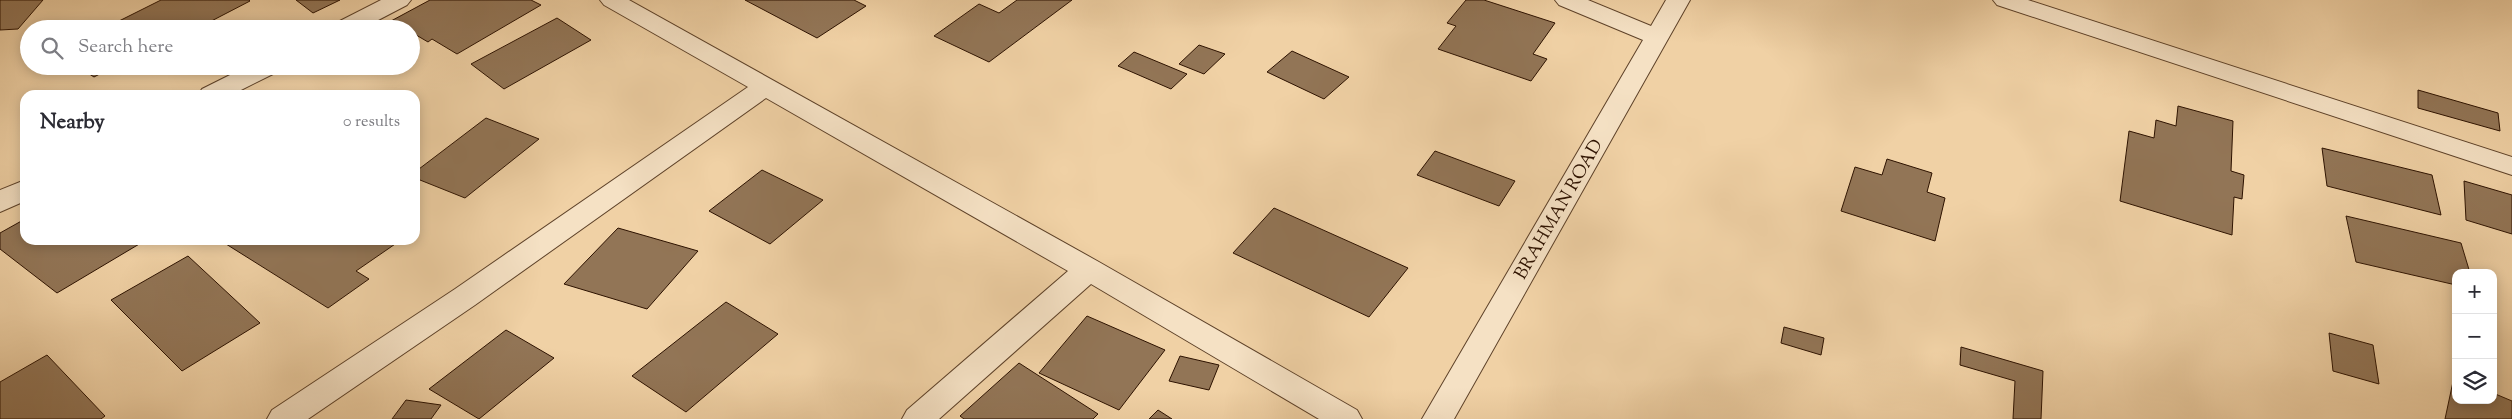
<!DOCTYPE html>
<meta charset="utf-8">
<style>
body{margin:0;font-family:"Sorts Mill Goudy",serif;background:#f2f2f3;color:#2b2b33}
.controls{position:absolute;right:15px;bottom:15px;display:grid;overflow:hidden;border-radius:10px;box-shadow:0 2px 12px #0003}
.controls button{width:45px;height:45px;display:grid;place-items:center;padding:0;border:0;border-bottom:1px solid #e1e1e2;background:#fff;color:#2b2b33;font:25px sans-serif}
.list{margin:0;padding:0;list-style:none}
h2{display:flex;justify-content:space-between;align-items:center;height:65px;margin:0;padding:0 20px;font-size:21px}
h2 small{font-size:16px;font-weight:400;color:#7c7c81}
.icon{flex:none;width:28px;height:28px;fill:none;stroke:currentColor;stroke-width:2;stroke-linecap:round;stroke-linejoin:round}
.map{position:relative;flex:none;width:2512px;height:419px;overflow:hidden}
.search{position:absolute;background:#fff;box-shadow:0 2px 12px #0003;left:20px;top:20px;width:400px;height:55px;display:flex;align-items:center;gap:12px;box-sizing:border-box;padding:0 18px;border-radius:28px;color:#7c7c81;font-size:19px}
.panel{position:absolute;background:#fff;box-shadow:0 2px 12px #0003;left:20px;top:90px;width:400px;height:155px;border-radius:15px}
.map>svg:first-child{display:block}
</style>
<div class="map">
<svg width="2512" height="419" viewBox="0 0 2512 419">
<rect width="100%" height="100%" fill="#f0d1a5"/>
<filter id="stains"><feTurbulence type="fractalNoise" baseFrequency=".004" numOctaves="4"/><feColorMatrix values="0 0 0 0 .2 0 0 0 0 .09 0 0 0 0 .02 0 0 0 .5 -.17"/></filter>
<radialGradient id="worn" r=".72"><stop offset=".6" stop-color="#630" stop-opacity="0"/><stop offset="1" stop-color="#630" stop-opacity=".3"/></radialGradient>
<!-- building -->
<path fill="#927556" stroke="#2d1200" d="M0,0h43l-25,29 -18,1z
M161,0h88l1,1 -54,28h-93z
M296,0h44l-27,13z
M430,0h101l10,5 -84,49 -25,-15 -4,3 -17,-10v-3h-6l-14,-8z
M745,0h109l12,6 -49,32z
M1017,0h55l-83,62 -55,-26 45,-32 20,9z
M1466,0h18l71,23 -22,31 14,5 -16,22 -93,-32 18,-23 -9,-3z
M557,18l34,22 -87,49 -33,-25z
M1199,45l26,9 -21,20 -25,-10z
M1292,51l57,26 -25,22 -57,-27z
M1134,52l53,22 -16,15 -53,-23z
M77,66h38l-21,11z
M2418,90l80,23 2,18 -82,-23z
M2178,106l55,15 -2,50 13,4 -2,24 -8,-2 -2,38 -112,-34 9,-70 25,7 2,-18 20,6z
M486,118l53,21 -74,59 -50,-20v-6z
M2322,148l110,27 9,40 -114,-29z
M1435,151l80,30 -16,25 -82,-31z
M1887,159l45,14 -5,19 18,6 -10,43 -94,-30 14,-44 27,8z
M762,170l61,30 -53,44 -61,-33z
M2464,181l48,14v39l-46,-14z
M1274,208l134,60 -39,49 -136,-64z
M2346,216l115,27 9,30h-14v12l-100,-23z
M25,219v21h121l-89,53 -57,-44v-16z
M618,228l80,23 -51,58 -83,-25z
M232,240h169l-45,31 13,8 -41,29 -102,-64z
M188,256l72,67 -78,48 -71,-71z
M726,302l52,32 -92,78 -54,-36z
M1087,316l78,34 -46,60 -80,-37z
M1784,327l40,11 -3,17 -40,-12z
M506,330l48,28 -75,61 -50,-30z
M2329,333l44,12 6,39 -46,-13z
M1961,347l82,24 -2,48h-28l2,-38 -55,-16z
M47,355l58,61 -4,3h-101v-37z
M1180,356l39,9 -10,25 -40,-9z
M1019,363l79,51 -5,5h-129l-4,-3z
M2454,377l2,23h37v-7l19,8v18h-67z
M406,400l35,5 -10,14h-39z
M1158,410l14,9h-23z"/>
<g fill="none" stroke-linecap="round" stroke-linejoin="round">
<!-- minor casing -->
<g stroke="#5e4229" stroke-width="2">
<path id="minor" d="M381,0h30l-4,5 -46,24h-31l4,-5z
M600,0h29l470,262 258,148 5,9h-43l-228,-135 -152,135h-37l5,-9 161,-139 -302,-173 -291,207 -167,114h-41l5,-9 183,-121 293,-202 -144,-82z
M1555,0h33l63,26 15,-26h24l-236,419h-32l221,-379 -84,-35z
M1993,0h35l484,157v18l-515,-170z
M248,66h32l-3,6 -46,23h-33l4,-6z
M25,180v21l-25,11v-22z"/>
</g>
<!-- minor -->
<use href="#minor" fill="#f5e1c4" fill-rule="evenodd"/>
</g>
<g text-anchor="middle" stroke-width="4" stroke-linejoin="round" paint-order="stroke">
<!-- street labels -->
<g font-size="18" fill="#2d1200" stroke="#f5e1c4">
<text transform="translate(1558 209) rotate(-60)" y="6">BRAHMAN ROAD</text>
</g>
</g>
<rect width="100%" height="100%" filter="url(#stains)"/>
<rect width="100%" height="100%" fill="url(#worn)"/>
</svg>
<div class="controls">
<button>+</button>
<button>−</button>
<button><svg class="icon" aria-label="layers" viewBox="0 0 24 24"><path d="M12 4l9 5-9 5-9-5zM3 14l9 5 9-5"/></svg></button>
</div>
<div class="search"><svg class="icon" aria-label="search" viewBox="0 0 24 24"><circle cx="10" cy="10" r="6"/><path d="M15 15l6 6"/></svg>Search here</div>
<section class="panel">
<h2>Nearby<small>0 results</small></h2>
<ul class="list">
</ul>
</section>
</div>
